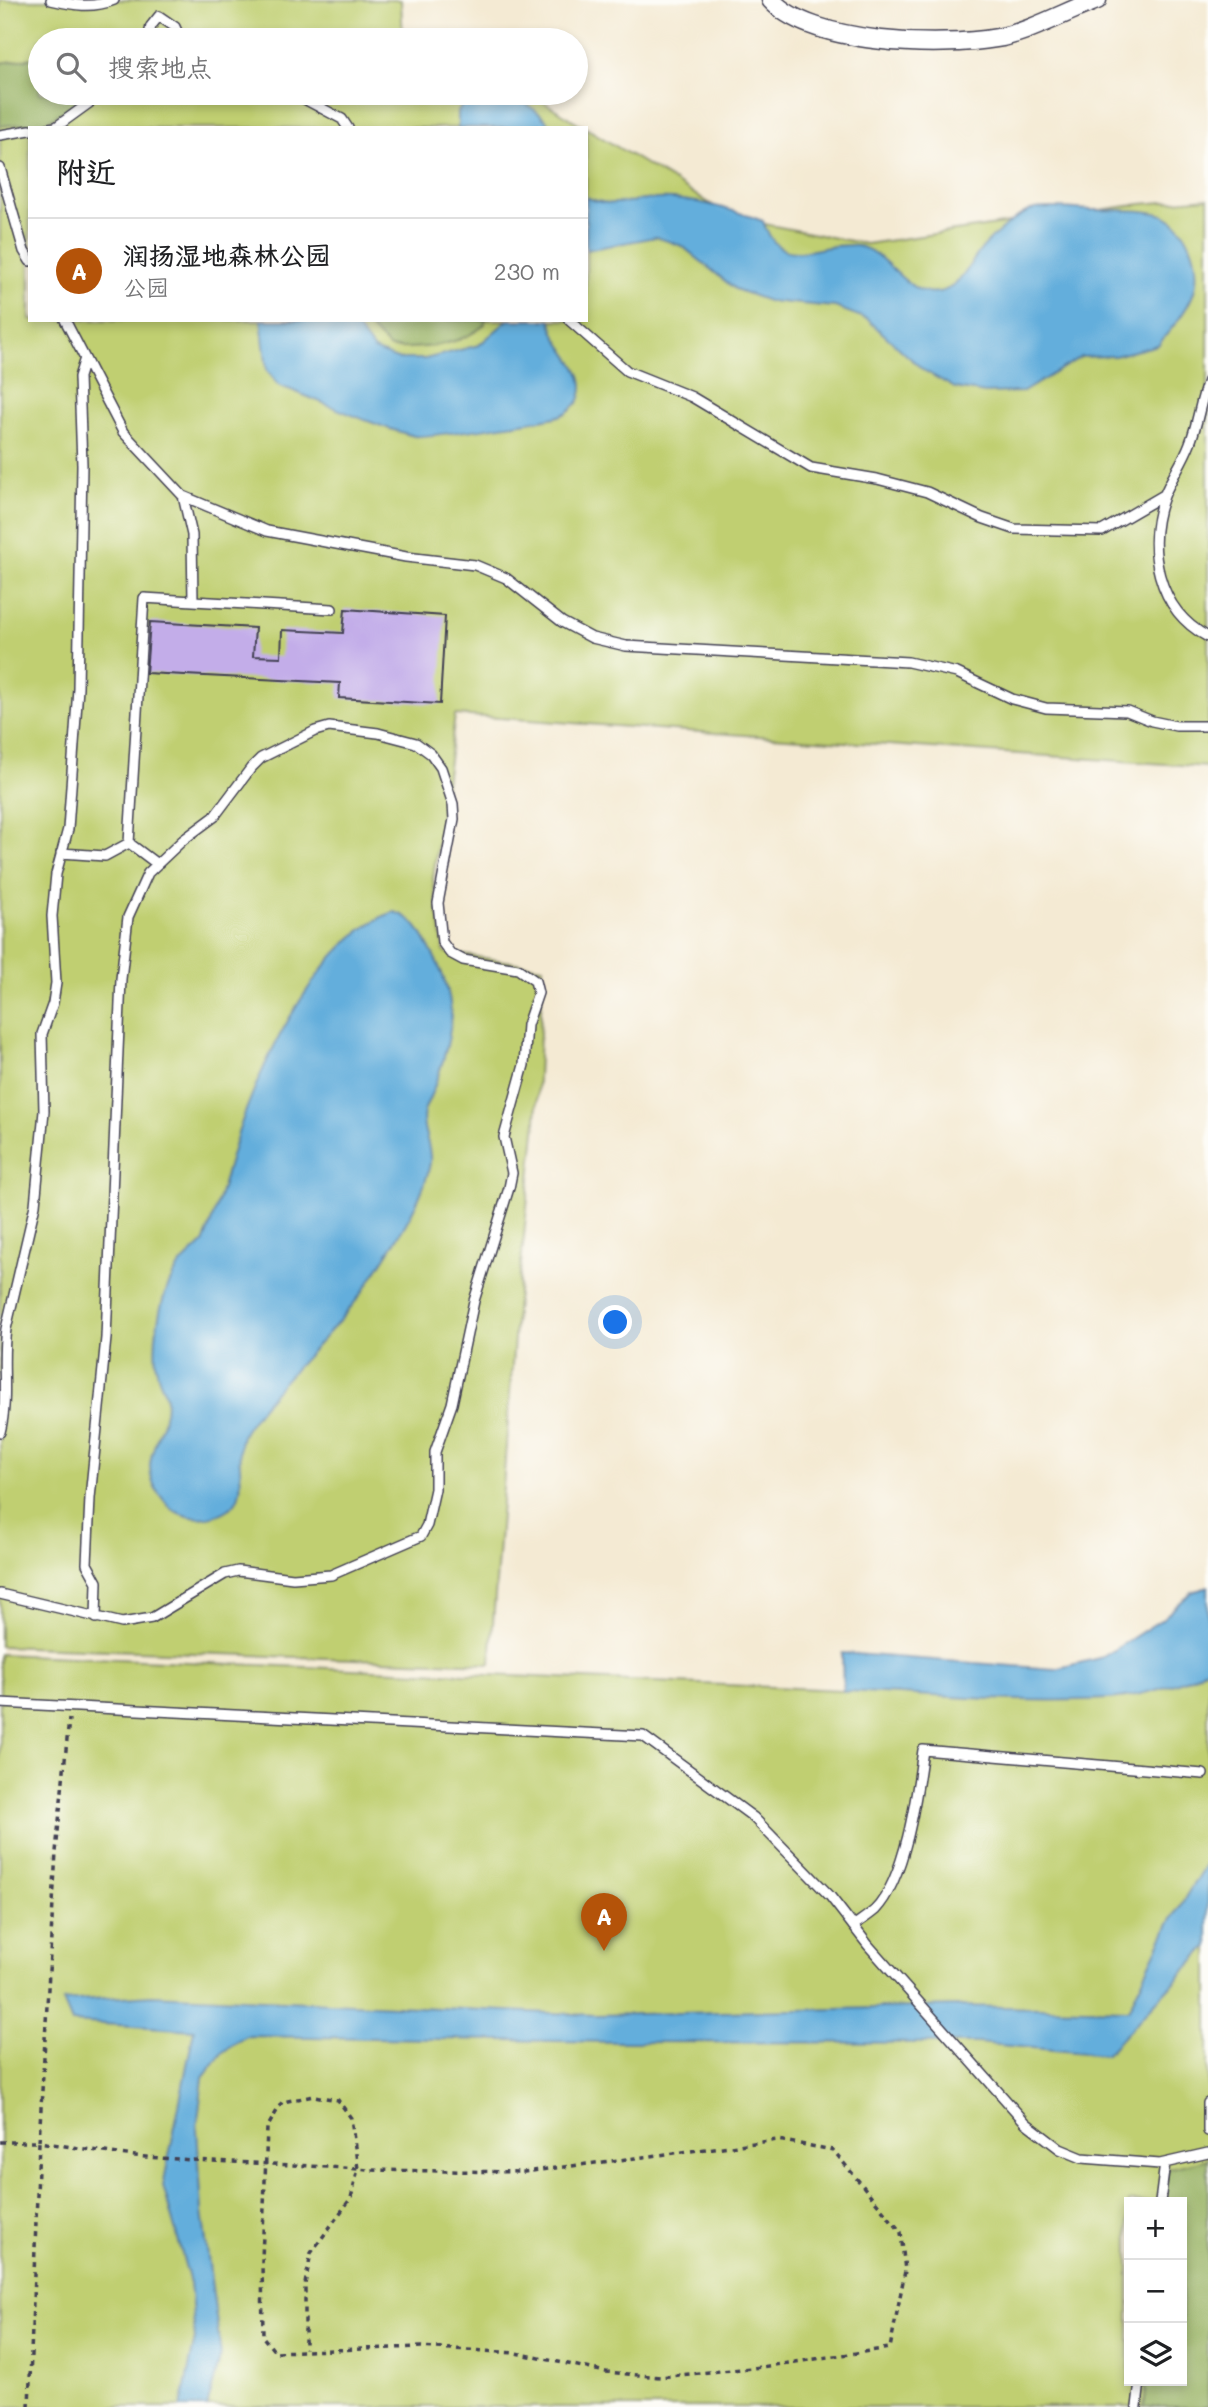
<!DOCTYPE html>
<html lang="zh">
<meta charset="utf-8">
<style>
body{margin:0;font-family:Mali,"LXGW WenKai TC",sans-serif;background:#f2f2f2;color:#202124}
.controls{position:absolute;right:21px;bottom:21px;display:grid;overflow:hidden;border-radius:0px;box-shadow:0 4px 10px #0003}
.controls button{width:63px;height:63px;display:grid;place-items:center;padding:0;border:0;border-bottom:2px solid #e0e0e0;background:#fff;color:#202124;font:35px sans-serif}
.you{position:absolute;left:616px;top:1323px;width:24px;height:24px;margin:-18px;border:5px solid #fff;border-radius:50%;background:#1a73e8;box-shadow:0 0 0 10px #1a73e833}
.badge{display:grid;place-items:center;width:46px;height:46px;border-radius:50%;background:#b45309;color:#fff;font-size:23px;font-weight:700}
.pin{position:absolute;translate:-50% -58px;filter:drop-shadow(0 2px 4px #0008)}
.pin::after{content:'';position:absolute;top:37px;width:24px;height:21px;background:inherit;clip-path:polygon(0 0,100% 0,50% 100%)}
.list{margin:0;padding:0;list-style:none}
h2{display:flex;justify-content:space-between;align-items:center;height:91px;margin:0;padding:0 28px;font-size:30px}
h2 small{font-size:23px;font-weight:400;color:#757577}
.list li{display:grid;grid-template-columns:46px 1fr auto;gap:21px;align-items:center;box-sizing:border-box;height:105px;padding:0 28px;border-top:2px solid #e0e0e0}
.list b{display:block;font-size:26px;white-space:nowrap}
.list p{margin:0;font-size:23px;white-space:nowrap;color:#757577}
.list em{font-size:23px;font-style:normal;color:#757577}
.icon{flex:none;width:38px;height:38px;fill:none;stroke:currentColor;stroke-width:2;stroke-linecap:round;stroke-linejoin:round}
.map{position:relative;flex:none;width:1208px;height:2407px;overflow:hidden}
.search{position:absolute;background:#fff;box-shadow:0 4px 10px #0003;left:28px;top:28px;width:560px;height:77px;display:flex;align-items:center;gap:18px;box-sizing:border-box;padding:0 24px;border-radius:38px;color:#757577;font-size:26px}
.panel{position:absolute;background:#fff;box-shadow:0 4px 10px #0003;left:28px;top:126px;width:560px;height:196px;border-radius:0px}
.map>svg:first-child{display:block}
</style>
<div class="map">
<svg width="1208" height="2407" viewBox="0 0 1208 2407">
<rect width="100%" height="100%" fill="#fdfcf7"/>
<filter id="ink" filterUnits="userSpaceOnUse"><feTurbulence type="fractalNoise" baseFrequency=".0143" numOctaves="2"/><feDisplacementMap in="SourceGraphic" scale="14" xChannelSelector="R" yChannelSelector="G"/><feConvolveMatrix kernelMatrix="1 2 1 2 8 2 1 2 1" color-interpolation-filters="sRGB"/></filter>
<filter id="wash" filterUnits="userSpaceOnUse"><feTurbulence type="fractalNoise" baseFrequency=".00686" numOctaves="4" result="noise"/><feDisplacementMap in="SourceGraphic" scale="28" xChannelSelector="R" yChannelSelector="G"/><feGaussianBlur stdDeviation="1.57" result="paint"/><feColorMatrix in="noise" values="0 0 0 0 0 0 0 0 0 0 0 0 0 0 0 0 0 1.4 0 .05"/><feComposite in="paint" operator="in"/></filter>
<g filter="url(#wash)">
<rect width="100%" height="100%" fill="#f4ead3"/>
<!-- green -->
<path fill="#c0cf71" stroke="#717856" stroke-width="2" fill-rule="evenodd" d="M0,0h401l2,40h-363v53h489l57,35h-556v192h556v-192l148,90 132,26 275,-40 67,-6v569l-753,-52 -22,164 11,73 99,15 -7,155 -20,189 -26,353 -490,-18z
M0,1654l1051,45 122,-23 35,-20v751h-1208zM1129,2202h53v179h-53z"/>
<!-- forest -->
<path fill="#98b263" stroke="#5d6a4f" stroke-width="2" d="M40,57v36h51l-45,29 -46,4v-63z
M362,320h123v4c-23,22 -64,25 -95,24z
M1208,2159v248h-64l3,-26h35v-179h-18l3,-33z"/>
<!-- water -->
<path fill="#64aedc" stroke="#43688c" stroke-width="2" d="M480,94c28,0 55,9 72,34h-94v-16l7,-12z
M586,197c26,12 43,3 70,2 35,-2 75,10 107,22 19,55 53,19 94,25 33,5 49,56 86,45 21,-7 28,-32 42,-46 11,-12 31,-29 46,-35 14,-5 48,0 64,0 22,1 47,-2 68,5 28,11 41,56 29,82 -8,18 -22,33 -34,48l-43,11 -34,1 -58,35 -38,1 -30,-5 -32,-18 -56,-51 -32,-12 -67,-6 -33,-12 -53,-43 -26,-9 -70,13z
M261,320h90l23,30 23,9h28l54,-14 29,-25h43c2,29 44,50 27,82 -3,4 -11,11 -16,13 -11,5 -140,23 -148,21 -46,-12 -91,-34 -136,-51l-11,-15z
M394,912c19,5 26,18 35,35 30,52 26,80 7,135 -3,10 -9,20 -12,30 -4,16 8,33 6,51 -6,37 -34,77 -54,109 -36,59 -92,100 -131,158 -15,23 8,63 -16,79 -13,9 -31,11 -45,6 -12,-4 -17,-10 -24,-20 -26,-35 7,-60 6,-95 0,-10 -8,-19 -9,-29 -5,-28 2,-69 15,-93 7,-15 20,-25 31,-35 17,-39 24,-79 38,-119 23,-67 82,-189 153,-212z
M1208,1587v79c-15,17 -77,32 -101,33 -87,5 -177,-4 -264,-8l-1,-38 213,16 48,-12 59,-38 30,-27z
M1208,1860v86l-102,109 -129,-12 -358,-1 -373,-6 -23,16 -20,26 -6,50 5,83 19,144 -14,52h-26l14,-68 -5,-56 -27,-97 31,-156 -122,-8 -9,-21 89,-6 444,20 364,-9 168,4 41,-86z"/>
<g id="blocks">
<!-- building -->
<path fill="#c3ade9" d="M345,609l100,7 -5,88 -101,-6 1,-15 -194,-10 4,-51 105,6 -2,28 28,1 1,-27 61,3z"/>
</g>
</g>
<g filter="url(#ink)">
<use href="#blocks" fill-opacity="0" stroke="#424052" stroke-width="2"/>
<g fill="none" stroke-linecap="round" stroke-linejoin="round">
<!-- lane casing -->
<g stroke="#424052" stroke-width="12">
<path id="lane" d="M51,0c22,5 41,9 63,0
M148,40l3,-14 8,-10 16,11 4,9 -10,4
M293,93l49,26 6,9
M49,128l7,-1 47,-34
M0,135l30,-5
M0,168l24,83 6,10
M65,320l58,112 60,64 84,35 139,26 69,8 31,13 56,44 30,16 34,8 282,16 49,11 55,26 34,9 81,3 25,10 24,5h32
M569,320l58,51 65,26 119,71 66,11 50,13 55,26 32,11 88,2 62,-36
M1208,381c-8,20 -10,42 -18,62 -7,19 -19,35 -26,53 -19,51 -7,114 44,141
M193,601l139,8
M129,843l28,21
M61,853l44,3 24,-13 15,-245 49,3 -1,-66 -9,-39
M0,1432c9,-34 1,-69 6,-103l29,-124 9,-94 -2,-77 11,-31 3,-20 -4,-67 4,-42 12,-45 10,-141 4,-223 -3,-88 5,-16
M0,1594l122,29 30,-5 73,-44 13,-3 55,7 38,-3 90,-39 6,-11 8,-36v-37l17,-48 22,-103 35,-113 3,-15 -8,-36 20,-72 3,-40 11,-32 -3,-12 -17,-12 -55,-9 -13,-7 -8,-11 -4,-39 16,-84 -1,-15 -12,-36 -10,-14 -15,-11 -38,-10 -49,-6 -14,4 -54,27 -10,10 -37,49 -31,23 -35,33 -20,44 -7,62 -15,359 -16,160 -3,66 10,18 -1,36
M0,1703l643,33 110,81 77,79 38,49 158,178 34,26 22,9 78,6 48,-11
M853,1926c7,-5 15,-10 22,-16 31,-32 42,-117 48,-160l280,24
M1208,2103v28
M1160,2202l5,-39
M1137,2407l3,-26"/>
</g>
<!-- street casing -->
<g stroke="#424052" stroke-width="21">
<path id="street" d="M771,0c41,45 170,48 226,38 31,-5 70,-27 100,-38"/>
</g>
<!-- path -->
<path stroke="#424052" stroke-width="3.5" stroke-dasharray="5 5" stroke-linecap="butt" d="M0,2142h39l17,-290 13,-133
M29,2407l10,-265c36,5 72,12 107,15 71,5 141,7 212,12l9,1 157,2 254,-32 55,10 68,82 4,39 -15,77 -129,19 -101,10 -54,-5 -90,-19 -95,-6 -146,5 -12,-15 -1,-77 5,-132 15,-26 32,-6 24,4 13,18 7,51 -7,29 -40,55 -6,31v65"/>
<!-- lane -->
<use href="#lane" stroke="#fff" stroke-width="9"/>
<!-- street -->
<use href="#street" stroke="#fff" stroke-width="18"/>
</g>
</g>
</svg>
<div class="controls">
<button>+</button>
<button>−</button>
<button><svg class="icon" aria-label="layers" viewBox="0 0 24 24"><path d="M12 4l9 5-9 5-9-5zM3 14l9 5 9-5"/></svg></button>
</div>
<div class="you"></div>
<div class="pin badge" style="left:604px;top:1951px">A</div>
<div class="search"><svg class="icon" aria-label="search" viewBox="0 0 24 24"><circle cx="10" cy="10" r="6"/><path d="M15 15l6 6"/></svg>搜索地点</div>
<section class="panel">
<h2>附近<small></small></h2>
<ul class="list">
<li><span class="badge">A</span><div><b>润扬湿地森林公园</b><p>公园</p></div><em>230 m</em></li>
</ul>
</section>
</div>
